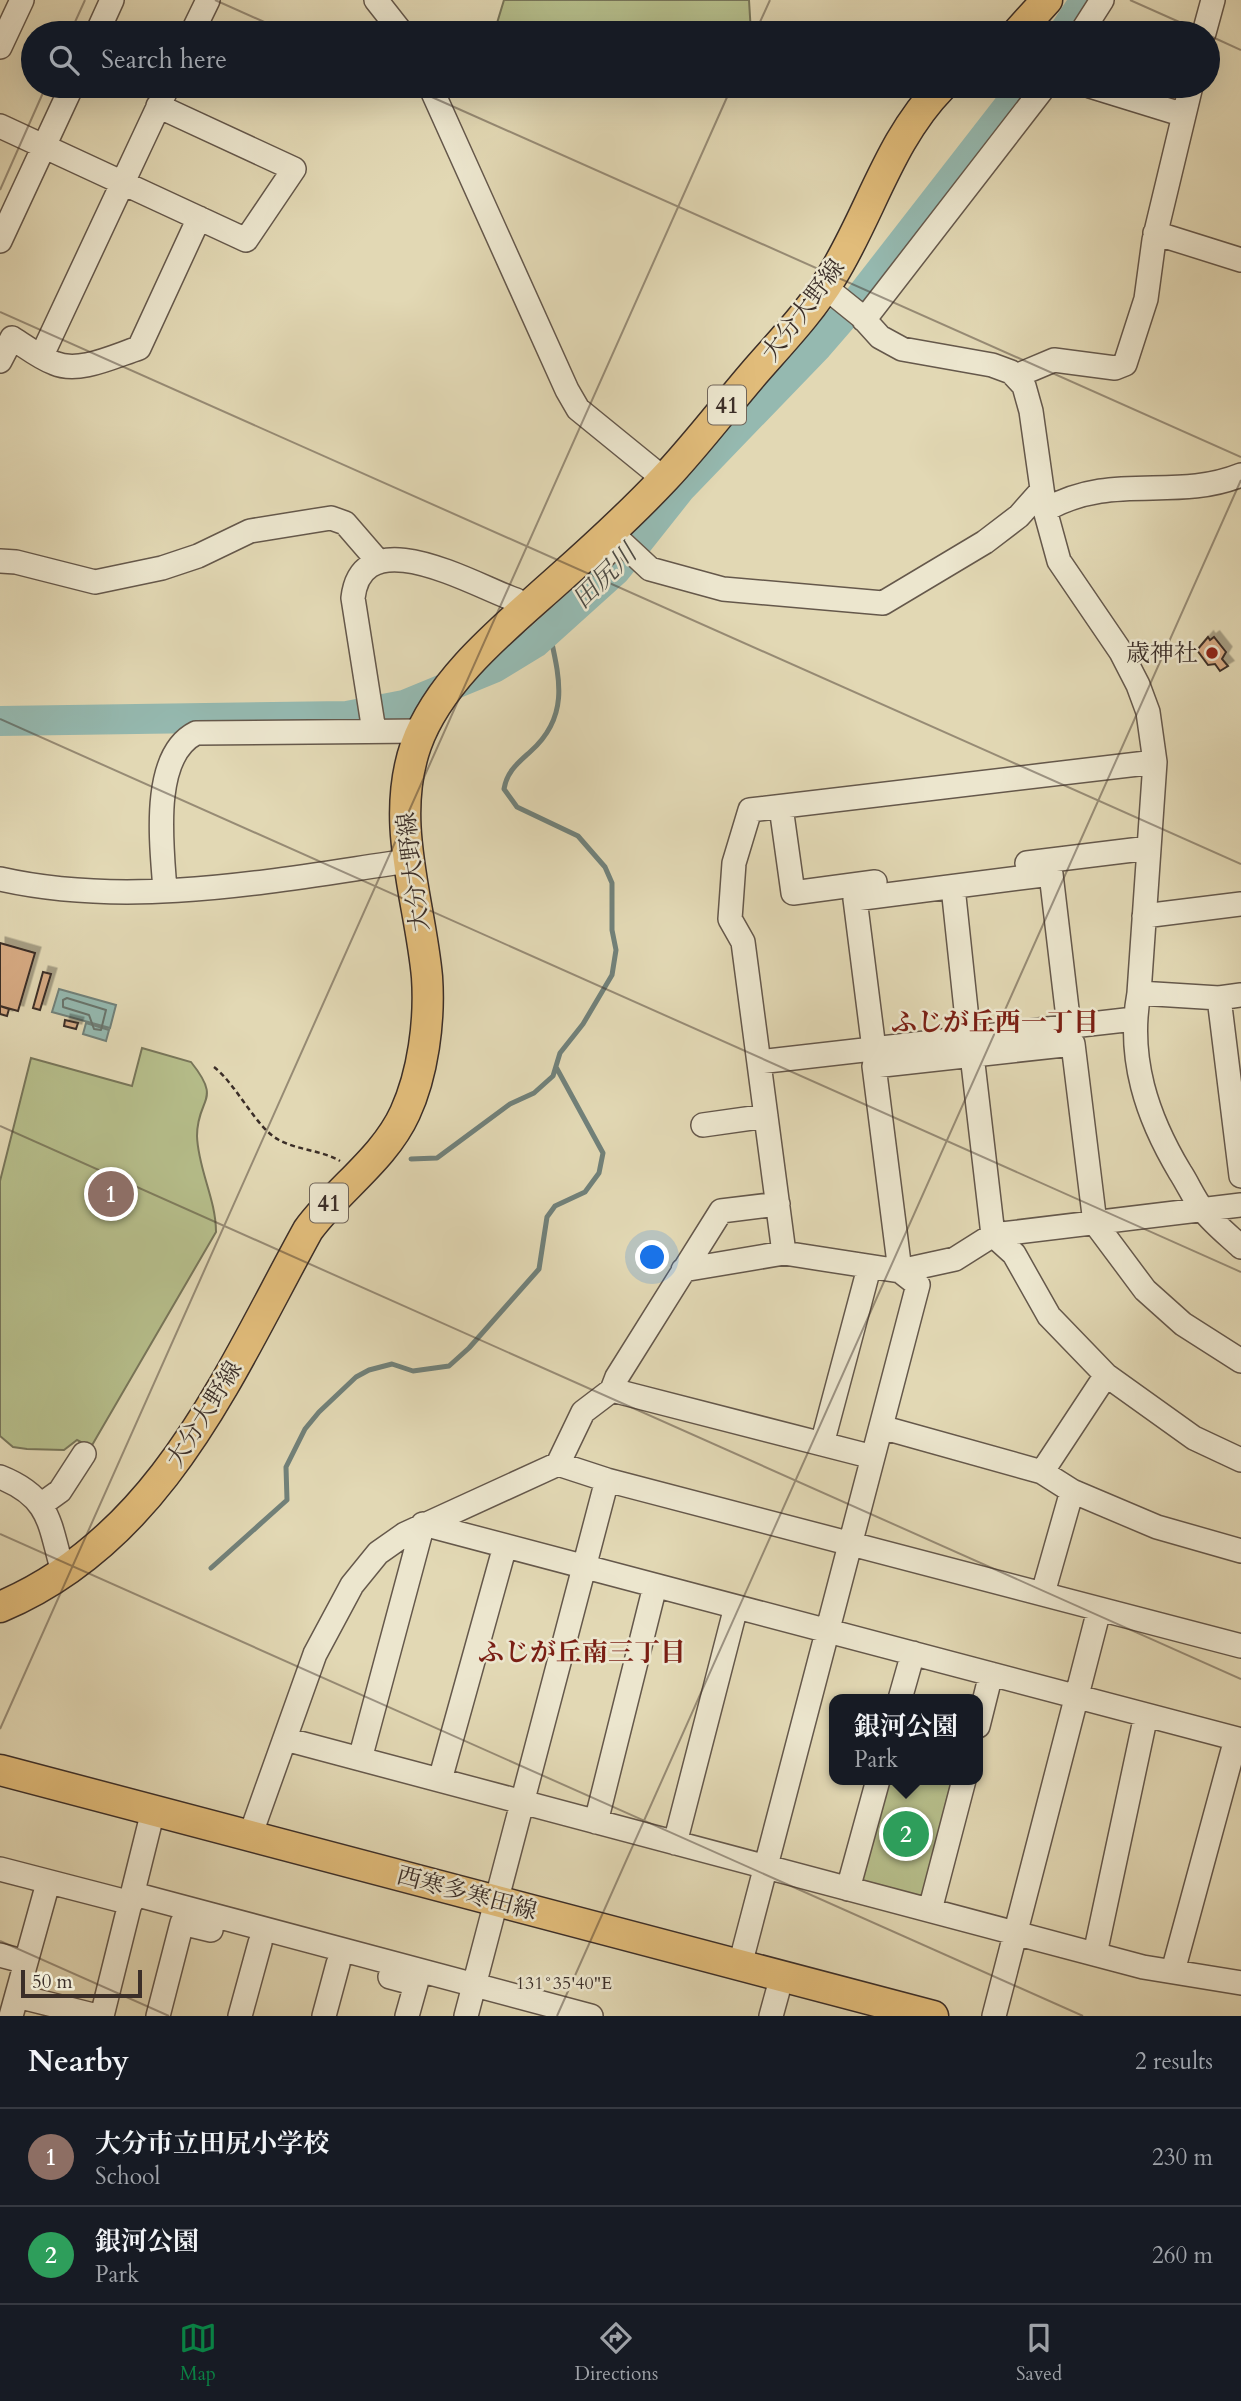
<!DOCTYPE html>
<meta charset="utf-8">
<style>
body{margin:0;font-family:Cardo,"Noto Serif JP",serif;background:#20242c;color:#f1f3f6}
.scale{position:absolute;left:21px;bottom:18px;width:121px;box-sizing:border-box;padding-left:7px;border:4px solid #3b2e28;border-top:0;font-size:19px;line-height:24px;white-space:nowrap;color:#3b2e28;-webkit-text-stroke:5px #ece6ce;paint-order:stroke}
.you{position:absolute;left:653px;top:1258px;width:24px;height:24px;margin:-18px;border:5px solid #fff;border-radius:50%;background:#1a73e8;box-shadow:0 0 0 10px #1a73e833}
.badge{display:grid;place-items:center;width:46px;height:46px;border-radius:50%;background:#0b8043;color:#fff;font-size:23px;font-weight:700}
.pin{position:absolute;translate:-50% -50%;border:4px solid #fff;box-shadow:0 2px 7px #0006}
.popup{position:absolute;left:829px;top:1694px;width:154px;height:91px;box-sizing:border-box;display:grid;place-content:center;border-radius:14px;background:#171b24;filter:drop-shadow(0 2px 5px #0005);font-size:23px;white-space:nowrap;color:#9ea1a6}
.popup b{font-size:26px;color:#f1f3f6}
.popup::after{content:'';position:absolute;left:50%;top:100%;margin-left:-14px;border:14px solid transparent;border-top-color:#171b24}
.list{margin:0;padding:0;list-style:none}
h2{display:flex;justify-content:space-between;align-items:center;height:91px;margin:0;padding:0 28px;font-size:30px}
h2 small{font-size:23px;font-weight:400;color:#9ea1a6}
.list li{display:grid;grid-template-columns:46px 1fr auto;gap:21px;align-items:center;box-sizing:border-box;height:98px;padding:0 28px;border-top:2px solid #363941}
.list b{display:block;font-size:26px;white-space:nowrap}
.list p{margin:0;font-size:23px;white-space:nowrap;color:#9ea1a6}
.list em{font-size:23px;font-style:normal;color:#9ea1a6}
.icon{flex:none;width:38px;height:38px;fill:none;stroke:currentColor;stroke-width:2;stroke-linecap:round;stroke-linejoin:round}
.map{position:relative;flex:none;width:1241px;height:2016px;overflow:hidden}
.search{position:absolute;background:#171b24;box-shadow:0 7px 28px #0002;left:21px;right:21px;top:21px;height:77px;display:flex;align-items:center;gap:18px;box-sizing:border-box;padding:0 24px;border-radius:38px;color:#9ea1a6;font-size:26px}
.sheet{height:287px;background:#171b24}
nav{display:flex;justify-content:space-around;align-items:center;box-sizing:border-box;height:98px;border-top:2px solid #363941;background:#171b24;font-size:19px;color:#9ea1a6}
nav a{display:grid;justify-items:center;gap:4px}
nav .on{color:#0b8043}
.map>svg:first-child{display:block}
</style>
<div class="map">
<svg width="1241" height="2016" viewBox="0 0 1241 2016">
<defs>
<filter id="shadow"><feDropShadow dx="5.5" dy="-5.5" stdDeviation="0" flood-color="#0004"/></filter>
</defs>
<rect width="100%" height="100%" fill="#e2d8b4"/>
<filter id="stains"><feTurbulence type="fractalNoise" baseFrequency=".00286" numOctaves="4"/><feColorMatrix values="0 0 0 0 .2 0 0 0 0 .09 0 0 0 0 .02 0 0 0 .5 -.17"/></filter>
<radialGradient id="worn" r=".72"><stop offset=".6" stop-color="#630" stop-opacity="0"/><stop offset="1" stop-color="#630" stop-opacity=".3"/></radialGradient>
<!-- green -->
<path fill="#b6be8b" stroke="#78765a" stroke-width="2" d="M504,0h245l2,33h-68l-13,-6 -136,-3 -9,9h-31z
M142,1048l49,14c32,40 6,35 6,74 1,33 19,63 19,96l-125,215 -14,-7 -13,10 -37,-1 -14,-2 -13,-11v-255l31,-123 101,28z
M885,1780h49l17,4 -30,117 -61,-17z"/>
<!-- water -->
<path fill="#95b9b0" stroke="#71817a" stroke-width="2" d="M59,989l57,16 -6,23 -58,-16z
M86,1023l23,7 -3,11 -23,-7z"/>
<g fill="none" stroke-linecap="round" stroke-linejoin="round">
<!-- shore -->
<path stroke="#68746c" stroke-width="2" d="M67,998l39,12 -5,20 -7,-1 -5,-14 -26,-8v-7z"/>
<!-- stream -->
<path stroke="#71817a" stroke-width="5" d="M411,1159l26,-1 73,-54 24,-11 19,-17 7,-23 23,-29 29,-49 4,-25 -4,-20v-47l-7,-16 -27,-31 -61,-29 -13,-18c3,-18 14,-26 27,-38 40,-36 28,-75 18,-121
M211,1568l76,-68 -1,-33 19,-38 14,-17 37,-35 13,-7 23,-6 21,7 36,-5 20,-18 70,-79 8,-52 8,-11 30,-14 14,-19 4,-20 -47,-86"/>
<!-- river -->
<path stroke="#95b9b0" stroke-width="30" d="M1063,33l22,-33
M0,721l347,-5 57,-11 90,-37 41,-25 81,-73 65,-82 137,-142 39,-45 167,-215"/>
</g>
<!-- building -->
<path fill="#d7ab84" stroke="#3b2e28" stroke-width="2" filter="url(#shadow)" d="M1208,637l2,3 4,-3 12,15 -4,7 6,7 -8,5 -5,-7 -7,1 -11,-15z
M0,943l35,10 -17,58 -18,-5z
M43,972l8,2 -11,36 -7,-2z
M0,1006l9,3 -2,7 -7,-2z
M65,1020l13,3 -2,6 -12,-3z"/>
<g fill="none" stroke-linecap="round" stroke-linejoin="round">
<!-- minor casing -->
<g stroke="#65584b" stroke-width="26">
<path id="minor" d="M376,0l26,33
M97,33l15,-33
M192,33l16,-33
M1081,33l21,-33
M1204,33l9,-33
M0,47l22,-47
M430,86l137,304 11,19 86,70
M1090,86l94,29
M0,126l246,114 48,-71 -136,-63
M1155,233l86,27
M0,241l72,-155
M825,287l36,29 19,21 22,12 90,16 19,7 13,14 7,25 14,99 14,51 62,91 17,33 10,27 7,50 -16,231c-12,65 8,124 41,179 8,12 14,27 23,38 10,13 25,25 38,37
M864,320l181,-234
M42,355l126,-269
M0,361l12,-23c13,8 28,20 42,25 25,11 60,-7 85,-15l60,-130
M1016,376l38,-16 61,8 10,-4 21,-65 8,-59 37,-154
M1045,510c69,-39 129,-8 196,-35
M600,560l20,-19 30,28 73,20 160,14 102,-61 34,-26 23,-26
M0,561l16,1 79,20 67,-14 36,-12 52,-25 81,-13 14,5 32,37
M374,731l-21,-133c9,-80 122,-12 163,2l10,8
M781,807l12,86 82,-11
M1027,863l122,-15
M0,879c133,30 275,1 408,-18
M953,887l16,151
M165,890c-3,-43 -15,-134 31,-157l226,-2
M1144,916l97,-12
M1139,993l80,5 22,-3
M1219,998l22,178
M874,1049l-19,-150 196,-25 18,152
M972,1055l21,180 21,19 35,62 57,59 88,63 47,22
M759,1062l375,-43
M703,1125l63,-9
M784,1253l-41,-311 -13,-23 4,-56 16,-53 405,-48
M683,1270l101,-17 116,18 55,-12 38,-24 248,-30
M612,1390l261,67
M881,1427l161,45 30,19 -29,102
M822,1444l47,-176
M558,1464l25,-52 29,-22 5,-13 104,-166 57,-7
M1042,1472l64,-97
M0,1477c53,21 49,49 64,98
M1072,1491l85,36 84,24
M42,1504l18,-13 24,-37
M900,1699l13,-46
M978,1726l13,-52
M285,1739l858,228 98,16
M360,1759l63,-235 818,216
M440,1780l65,-234
M596,1822l59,-236
M250,1836l65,-182 37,-69 26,-32 27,-19 153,-70 49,16 634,166
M675,1843l61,-236
M0,1869l131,34
M848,1889l30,-109
M134,1894l457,122
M930,1910l34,-130
M1095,1954l51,-239
M0,1955l26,7
M740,1965l178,-680 -18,-14 -26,-205 199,-22 22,179 50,67 38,34 58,37
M1173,1971l63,-232
M390,1977l26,7 -9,32
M17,1996l80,20
M11,2016l37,-133
M102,2016l51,-205
M158,2016l24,-93 29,7
M240,2016l20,-73
M324,2016l14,-52
M466,2016l141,-536
M771,2016l11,-40
M994,2016l105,-406"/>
</g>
<!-- major casing -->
<g stroke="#3b2e28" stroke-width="33">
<path id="major" d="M1017,33l30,-33
M0,1607c162,-68 229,-234 308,-377 30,-41 76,-71 97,-117 18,-39 25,-92 22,-136 -7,-77 -38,-155 -11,-232 24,-67 92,-120 143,-166 36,-32 72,-65 105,-100 32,-34 60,-71 90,-106 27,-31 57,-62 78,-97 39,-63 57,-136 110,-190
M0,1770l933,246"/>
</g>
<!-- path -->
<path stroke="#3b2e28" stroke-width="2.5" stroke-dasharray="5 3.5" stroke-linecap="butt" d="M214,1067c23,18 42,61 65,73 18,10 42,10 61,21"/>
<!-- minor -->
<use href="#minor" stroke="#ece6ce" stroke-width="23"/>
<!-- major -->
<use href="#major" stroke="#e1bc7a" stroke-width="30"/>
</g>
<!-- ticks -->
<path fill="none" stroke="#3b2e28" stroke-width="2" stroke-opacity="0.45" d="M215,0l74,33M1130,0l74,33M70,33l15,-33M755,33l15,-33M1208,35l33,15M407,86l834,371M0,190l46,-104M0,312l1241,552M0,719l1241,553M0,1126l1241,553M0,1534l1083,482M0,1729l732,-1643M0,1941l169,75M557,2016l684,-1536"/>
<!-- markers -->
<circle fill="#8f2418" stroke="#ece6ce" stroke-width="2.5" cx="1212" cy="653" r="7"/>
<g text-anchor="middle" stroke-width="5" stroke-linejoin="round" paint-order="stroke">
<!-- shield labels -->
<g fill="#ece6ce" stroke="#70655a" stroke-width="2">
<rect x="708" y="385.5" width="38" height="39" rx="5"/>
<rect x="310" y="1183.5" width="38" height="39" rx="5"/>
</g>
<g font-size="23" font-weight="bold" fill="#3b2e28">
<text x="727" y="413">41</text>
<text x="329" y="1211">41</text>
</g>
<!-- street labels -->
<g font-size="24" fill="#3b2e28" stroke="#ece6ce">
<text transform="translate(803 310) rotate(-53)" y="8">大分大野線</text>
<text transform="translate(413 872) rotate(-97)" y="8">大分大野線</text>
<text transform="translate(204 1414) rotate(-58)" y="8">大分大野線</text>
<text transform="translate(467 1893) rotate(15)" y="8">西寒多寒田線</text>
</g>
<!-- poi labels -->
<g font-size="24" fill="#3b2e28" stroke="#ece6ce" text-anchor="end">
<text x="1198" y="661">歳神社</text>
</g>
<!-- water labels -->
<g font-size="26" font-style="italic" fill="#4d4a43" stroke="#ece6ce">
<text transform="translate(604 576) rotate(-45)" y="9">田尻川</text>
</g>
<!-- neighbourhood labels -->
<g font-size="26" font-weight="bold" fill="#7a1f14" stroke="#ece6ce">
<text x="995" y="1031">ふじが丘西一丁目</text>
<text x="582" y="1661">ふじが丘南三丁目</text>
</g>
</g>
<g font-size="18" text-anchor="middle" fill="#3b2e28" stroke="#ece6ce" stroke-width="5" stroke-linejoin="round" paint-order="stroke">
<text x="564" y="1989">131°35'40"E</text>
</g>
<rect width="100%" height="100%" filter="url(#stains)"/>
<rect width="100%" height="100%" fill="url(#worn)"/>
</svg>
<div class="scale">50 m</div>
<div class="you"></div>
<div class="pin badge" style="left:111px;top:1194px;background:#8d6e63">1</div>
<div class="pin badge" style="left:906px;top:1834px;background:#2e9e5b">2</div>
<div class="popup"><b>銀河公園</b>Park</div>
<div class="search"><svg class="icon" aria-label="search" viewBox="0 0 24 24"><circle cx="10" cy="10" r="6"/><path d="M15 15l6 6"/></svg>Search here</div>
</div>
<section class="sheet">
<h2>Nearby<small>2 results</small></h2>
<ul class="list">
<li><span class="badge" style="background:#8d6e63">1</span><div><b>大分市立田尻小学校</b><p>School</p></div><em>230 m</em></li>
<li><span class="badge" style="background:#2e9e5b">2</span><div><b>銀河公園</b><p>Park</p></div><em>260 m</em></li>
</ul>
</section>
<nav>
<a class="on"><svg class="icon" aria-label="map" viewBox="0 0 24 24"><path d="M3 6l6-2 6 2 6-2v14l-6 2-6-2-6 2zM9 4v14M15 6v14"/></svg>Map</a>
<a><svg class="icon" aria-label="directions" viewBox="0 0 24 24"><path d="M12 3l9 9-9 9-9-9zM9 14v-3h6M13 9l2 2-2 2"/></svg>Directions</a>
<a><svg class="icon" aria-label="saved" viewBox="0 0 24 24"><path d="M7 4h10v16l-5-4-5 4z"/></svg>Saved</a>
</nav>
